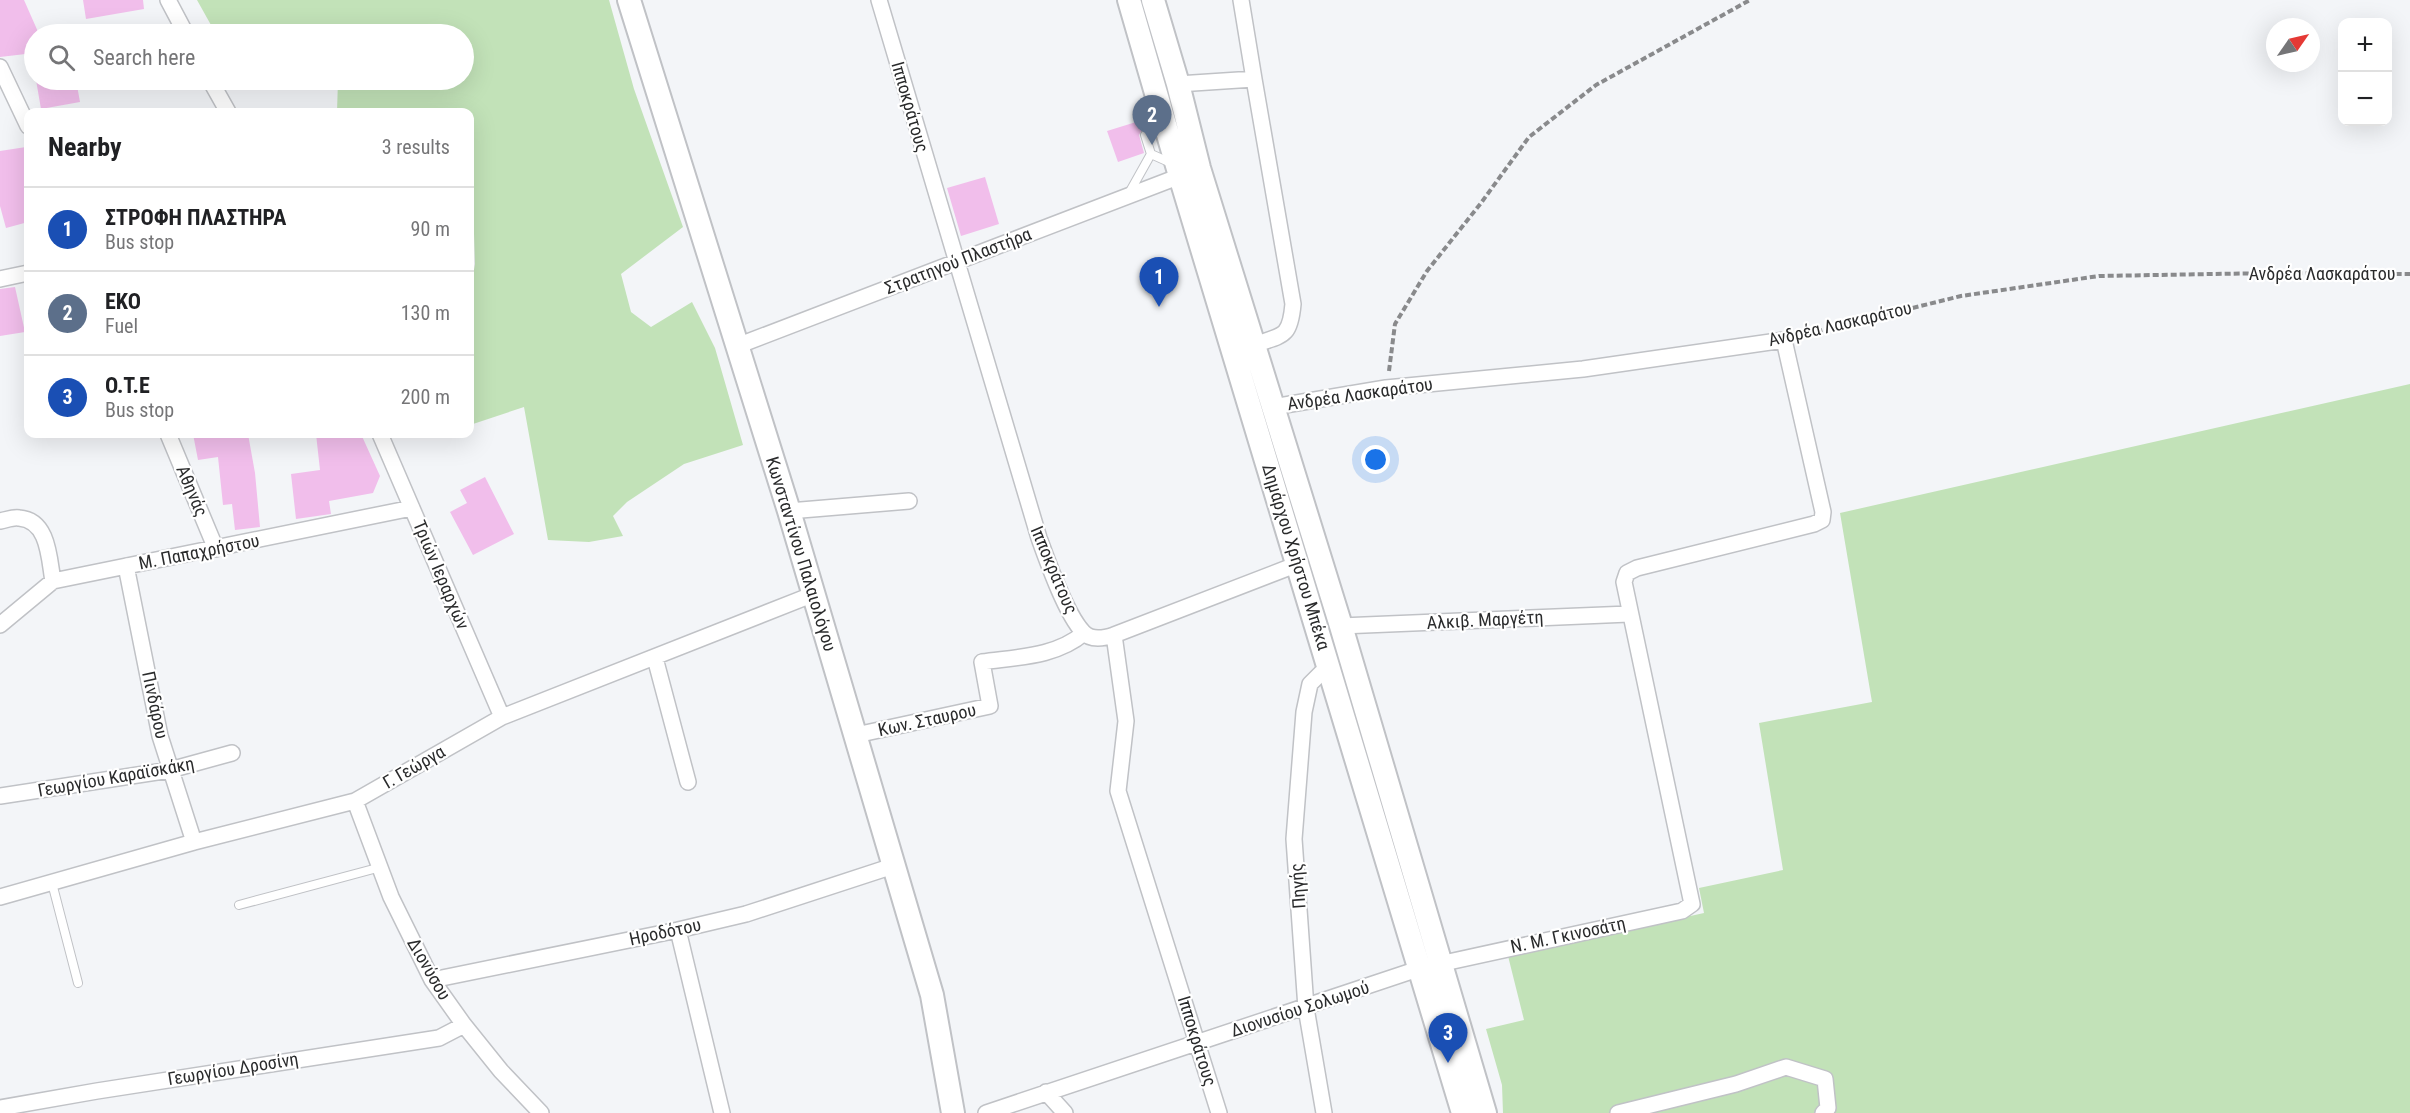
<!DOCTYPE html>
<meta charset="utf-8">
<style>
body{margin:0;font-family:"Roboto Condensed",sans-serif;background:#f2f2f2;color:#202124}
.controls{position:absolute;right:18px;top:18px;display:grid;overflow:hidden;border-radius:12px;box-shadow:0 6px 24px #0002}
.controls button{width:54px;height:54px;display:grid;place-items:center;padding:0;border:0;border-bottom:2px solid #e0e0e0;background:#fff;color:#202124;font:30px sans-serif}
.compass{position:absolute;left:2266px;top:18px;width:54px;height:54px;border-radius:50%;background:#fff;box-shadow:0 6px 24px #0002;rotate:56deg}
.you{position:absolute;left:1376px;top:460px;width:21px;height:21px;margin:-15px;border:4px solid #fff;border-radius:50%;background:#1a73e8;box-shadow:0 0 0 9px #1a73e833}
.badge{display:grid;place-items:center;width:39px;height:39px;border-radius:50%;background:#0f766e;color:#fff;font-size:20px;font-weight:700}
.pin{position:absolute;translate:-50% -50px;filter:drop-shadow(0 2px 3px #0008)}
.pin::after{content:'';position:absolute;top:32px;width:21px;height:18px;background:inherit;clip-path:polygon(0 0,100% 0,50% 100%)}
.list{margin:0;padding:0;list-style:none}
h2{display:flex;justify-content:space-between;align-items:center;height:78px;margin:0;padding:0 24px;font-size:26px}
h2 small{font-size:20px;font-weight:400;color:#757577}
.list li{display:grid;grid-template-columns:39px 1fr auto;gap:18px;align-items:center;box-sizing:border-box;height:84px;padding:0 24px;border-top:2px solid #e0e0e0}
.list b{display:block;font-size:22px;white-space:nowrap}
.list p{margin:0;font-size:20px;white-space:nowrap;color:#757577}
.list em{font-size:20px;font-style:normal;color:#757577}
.icon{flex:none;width:33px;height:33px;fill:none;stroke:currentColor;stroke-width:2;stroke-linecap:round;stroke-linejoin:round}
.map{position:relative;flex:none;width:2410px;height:1113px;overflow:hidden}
.search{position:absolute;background:#fff;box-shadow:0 6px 24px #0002;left:24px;top:24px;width:450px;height:66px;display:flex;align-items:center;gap:15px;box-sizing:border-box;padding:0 21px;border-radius:33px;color:#757577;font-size:22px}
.panel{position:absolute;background:#fff;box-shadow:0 6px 24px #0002;left:24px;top:108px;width:450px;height:330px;border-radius:12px}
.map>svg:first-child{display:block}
</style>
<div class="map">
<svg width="2410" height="1113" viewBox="0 0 2410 1113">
<rect width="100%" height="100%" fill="#f3f5f8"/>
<!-- green -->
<path fill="#c2e2b8" d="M197,0h412l25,89 49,138 -62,47 10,38 20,15 41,-25 23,46 28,97 -59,19 -57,38 -14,14 10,20 -34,6 -41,-2 -24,-133 -54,18v-133l5,-28 -5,-152h-133l1,-32h126v-46h-248z
M2410,384v729h-907l-1,-28 -16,-56 38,-9 -16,-64 196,-43 -5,-25 84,-18 -24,-147 113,-21 -32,-189z"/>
<!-- building -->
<path fill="#f1beeb" d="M0,0h24l15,34h-5v19l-34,4z
M83,0h60l1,9 -58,10z
M36,80h40l4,22 -39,7z
M1149,118l-10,17 5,18 -26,9 -11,-31z
M26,147l2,19v56l-22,6 -6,-22v-55z
M985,177l14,47 -38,12 -14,-48z
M15,287l10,45 -25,4v-47z
M193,434h55l7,39 5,54 -25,3 -3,-26 -9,1 -5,-48 -20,3z
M316,434h45l19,42 -7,17 -44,8 2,13 -35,5 -5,-45 29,-4z
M485,477l29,57 -41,21 -23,-43 17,-9 -7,-13z"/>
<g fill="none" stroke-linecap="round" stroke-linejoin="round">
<!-- lane casing -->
<g stroke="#c0c2c6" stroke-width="10">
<path id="lane" d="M1158,115l-13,20 6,19 20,9
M1128,195l23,-41
M52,883l26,100
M239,905l142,-38"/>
</g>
<!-- street casing -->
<g stroke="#c0c2c6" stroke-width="18">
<path id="street" d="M168,0l18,34
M879,0l160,538c9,25 27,76 44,94 8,9 22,6 31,3l12,86 -8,70 101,322
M0,67l28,59
M210,80l18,32
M1178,84l76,-5 -13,-79
M0,279l28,-6
M1253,345c30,-10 37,-7 40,-41l-39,-225
M737,346l451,-173
M168,434l48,115
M380,434l122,283
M789,511l120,-10
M0,521c6,-1 13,-4 19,-3 30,2 30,41 34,63
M126,566l34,170 34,106
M0,625l53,-44 359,-73
M1341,626l288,-12
M1114,635l184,-71
M655,658l33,124
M856,735l134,-29 -8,-44c35,-5 74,-5 102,-29
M0,796l170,-26 62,-17
M355,801l36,96 41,83 32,45 37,46 40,42
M0,897l194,-55 161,-41 147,-84 312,-123
M678,930l44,183
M432,980l246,-50 68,-16 147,-48
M1046,1092l19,21
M0,1108l97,-17 342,-53 25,-13
M986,1113l435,-145 261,-57 10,-7 -68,-322 3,-9 10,-5 177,-44 8,-4 1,-8 -39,-172 -201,29 -197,19 -113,19
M1324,1113l-18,-105 -12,-169 10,-127 6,-28 11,-11 9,-2
M1618,1113l118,-29 50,-17 39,12 3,29 -5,5"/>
</g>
<!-- secondary casing -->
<g stroke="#c0c2c6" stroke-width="26">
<path id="secondary" d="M629,0l160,511 143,484 21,118
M1129,0l51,176 283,937
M1153,0l25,84 21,84 142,458 144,487"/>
</g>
<!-- path -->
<path stroke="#898a8c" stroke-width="4" stroke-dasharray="6 3" stroke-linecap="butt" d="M1799,336l162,-40 138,-20 172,-3 139,1
M1389,371l6,-47 32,-53 54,-68 48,-66 67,-52 154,-85"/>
<!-- lane -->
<use href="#lane" stroke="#fff" stroke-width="8"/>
<!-- street -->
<use href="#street" stroke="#fff" stroke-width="15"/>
<!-- secondary -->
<use href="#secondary" stroke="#fff" stroke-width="22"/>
</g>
<g text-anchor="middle" stroke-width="4.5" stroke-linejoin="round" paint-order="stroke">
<!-- street labels -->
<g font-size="18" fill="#2a2b2c" stroke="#fff">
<text transform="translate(910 107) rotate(74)" y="6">Ιπποκράτους</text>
<text transform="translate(958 261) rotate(-21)" y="6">Στρατηγού Πλαστήρα</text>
<text x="2322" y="280">Ανδρέα Λασκαράτου</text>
<text transform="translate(1840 324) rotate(-13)" y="6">Ανδρέα Λασκαράτου</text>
<text transform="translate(1360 394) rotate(-8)" y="6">Ανδρέα Λασκαράτου</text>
<text transform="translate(192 491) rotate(67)" y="6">Αθηνάς</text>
<text transform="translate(199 552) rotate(-11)" y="6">Μ. Παπαχρήστου</text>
<text transform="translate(801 554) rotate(73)" y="6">Κωνσταντίνου Παλαιολόγου</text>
<text transform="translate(1296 557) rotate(73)" y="6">Δημάρχου Χρήστου Μπέκα</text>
<text transform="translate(1054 570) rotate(67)" y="6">Ιπποκράτους</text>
<text transform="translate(441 575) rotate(67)" y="6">Τριών Ιεραρχών</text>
<text transform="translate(1485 620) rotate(-3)" y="6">Αλκιβ. Μαργέτη</text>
<text transform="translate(155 705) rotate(78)" y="6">Πινδάρου</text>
<text transform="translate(927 720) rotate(-12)" y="6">Κων. Σταυρου</text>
<text transform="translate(414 767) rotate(-30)" y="6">Γ. Γεώργα</text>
<text transform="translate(116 777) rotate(-10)" y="6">Γεωργίου Καραϊσκάκη</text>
<text transform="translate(1298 886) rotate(-94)" y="6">Πηγής</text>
<text transform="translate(665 932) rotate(-12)" y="6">Ηροδότου</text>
<text transform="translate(1568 935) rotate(-12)" y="6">Ν. Μ. Γκινοσάτη</text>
<text transform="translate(429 969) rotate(60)" y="6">Διονύσου</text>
<text transform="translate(1300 1009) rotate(-18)" y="6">Διονυσίου Σολωμού</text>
<text transform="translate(1197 1041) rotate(73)" y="6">Ιπποκράτους</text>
<text transform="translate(233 1069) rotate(-9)" y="6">Γεωργίου Δροσίνη</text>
</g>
</g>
</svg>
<div class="controls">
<button>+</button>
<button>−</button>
</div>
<svg class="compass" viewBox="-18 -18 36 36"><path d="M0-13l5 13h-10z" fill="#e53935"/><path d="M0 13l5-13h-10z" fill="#757577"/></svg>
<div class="you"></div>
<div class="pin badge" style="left:1159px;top:307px;background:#1a4fb4">1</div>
<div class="pin badge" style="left:1152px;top:145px;background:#5c6f8a">2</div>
<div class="pin badge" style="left:1448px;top:1063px;background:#1a4fb4">3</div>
<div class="search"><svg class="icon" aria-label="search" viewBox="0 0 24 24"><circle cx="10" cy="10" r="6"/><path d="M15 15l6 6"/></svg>Search here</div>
<section class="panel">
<h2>Nearby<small>3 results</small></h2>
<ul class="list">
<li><span class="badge" style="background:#1a4fb4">1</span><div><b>ΣΤΡΟΦΗ ΠΛΑΣΤΗΡΑ</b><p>Bus stop</p></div><em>90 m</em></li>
<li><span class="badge" style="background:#5c6f8a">2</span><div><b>ΕΚΟ</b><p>Fuel</p></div><em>130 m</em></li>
<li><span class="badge" style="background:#1a4fb4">3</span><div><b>Ο.Τ.Ε</b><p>Bus stop</p></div><em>200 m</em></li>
</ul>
</section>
</div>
